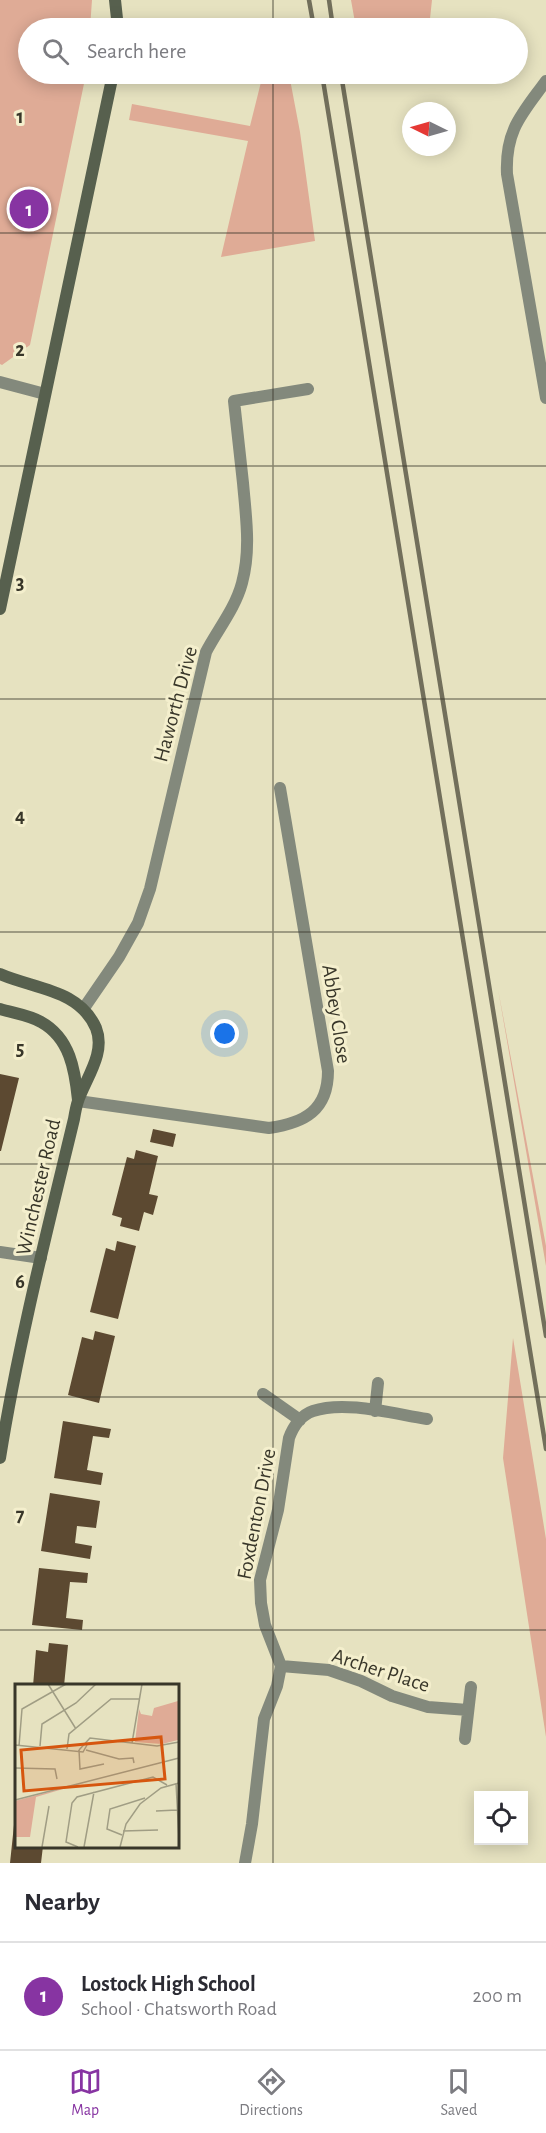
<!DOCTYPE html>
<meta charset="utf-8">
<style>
body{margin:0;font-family:"Alegreya Sans",sans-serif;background:#f2f2f3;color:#2b2b33}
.controls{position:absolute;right:18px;bottom:18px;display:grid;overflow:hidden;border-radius:0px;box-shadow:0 3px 15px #0003}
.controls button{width:54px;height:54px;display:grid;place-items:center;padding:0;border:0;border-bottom:2px solid #e1e1e2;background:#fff;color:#2b2b33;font:30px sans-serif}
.compass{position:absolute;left:402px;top:102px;width:54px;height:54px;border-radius:50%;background:#fff;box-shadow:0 3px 15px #0003;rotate:275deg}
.you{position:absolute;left:225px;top:1034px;width:21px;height:21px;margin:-15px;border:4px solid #fff;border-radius:50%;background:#1a73e8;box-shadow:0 0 0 9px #1a73e833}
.badge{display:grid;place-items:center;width:39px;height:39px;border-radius:50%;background:#8734a2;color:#fff;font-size:20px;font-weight:700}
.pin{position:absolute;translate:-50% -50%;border:3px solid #fff;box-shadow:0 2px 6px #0006}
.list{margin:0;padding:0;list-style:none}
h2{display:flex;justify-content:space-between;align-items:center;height:78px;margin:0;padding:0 24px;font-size:26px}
h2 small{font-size:20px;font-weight:400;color:#7c7c81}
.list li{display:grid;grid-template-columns:39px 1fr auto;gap:18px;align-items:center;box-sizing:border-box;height:108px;padding:0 24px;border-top:2px solid #e1e1e2}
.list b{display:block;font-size:22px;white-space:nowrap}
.list p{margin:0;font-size:20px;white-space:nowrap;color:#7c7c81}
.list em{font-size:20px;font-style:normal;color:#7c7c81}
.icon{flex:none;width:33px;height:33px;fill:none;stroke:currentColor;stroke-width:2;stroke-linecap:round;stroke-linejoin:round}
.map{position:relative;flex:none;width:546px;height:1863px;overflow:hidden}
.search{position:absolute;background:#fff;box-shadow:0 3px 15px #0003;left:18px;right:18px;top:18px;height:66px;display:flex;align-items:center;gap:15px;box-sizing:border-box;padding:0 21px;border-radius:33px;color:#7c7c81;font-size:22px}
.sheet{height:186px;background:#fff}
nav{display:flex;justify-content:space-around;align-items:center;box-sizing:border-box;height:84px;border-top:2px solid #e1e1e2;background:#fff;font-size:16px;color:#7c7c81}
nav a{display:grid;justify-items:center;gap:3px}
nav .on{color:#8734a2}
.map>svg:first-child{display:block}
</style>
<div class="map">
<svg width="546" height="1863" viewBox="0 0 546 1863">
<rect width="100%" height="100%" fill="#e6e2c0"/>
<!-- green -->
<path fill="#dfab96" d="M0,0h92l-2,28h-62v46h58l-56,271 -28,20 -2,-1z
M351,0h81l-3,28h-73z
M263,74h26l11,58 15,109 -94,16 27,-116 -119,-21 3,-16 118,22z
M498,989l48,257v20z
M513,1338l33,201v198l-43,-279z"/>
<!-- building -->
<path fill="#5c4931" d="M0,1074l19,4 -18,73h-1z
M153,1129l23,5 -3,13 -23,-5z
M136,1150l22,6 -9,38 9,2 -5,19 -9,-3 -5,19 -19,-5 2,-8 -10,-3 15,-58 7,2z
M117,1241l19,5 -18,73 -28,-7 16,-64 9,3z
M95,1331l20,5 -16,67 -31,-8 14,-58 11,3z
M63,1421l48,8 -2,9 -16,-2 -6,34 16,3 -2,12 -47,-7z
M50,1493l50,8 -4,27 -19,-2 -2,17 17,3 -2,13 -49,-8z
M39,1568l49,5 -1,10 -17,-1 -4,36 17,2 -1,10 -50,-5z
M49,1643l19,2 -4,41h-31l3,-36 12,2z
M14,1825h2v21h27l-2,17h-31z"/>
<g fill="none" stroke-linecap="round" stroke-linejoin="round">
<!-- street -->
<path stroke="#83897c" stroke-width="12" d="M546,81c-24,33 -41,49 -39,93l39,224
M0,382l45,12
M84,1008l35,-51 19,-34 12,-34 56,-237c12,-23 29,-43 36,-69 9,-33 4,-66 1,-100 -3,-27 -6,-55 -9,-82l74,-12
M78,1101l191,27c36,-5 59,-18 59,-57l-48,-283
M0,1252l41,6
M263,1394l37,26
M375,1411l3,-28
M281,1666l48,4 32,11 31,15 36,11 40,3
M465,1739l6,-52
M245,1863l7,-39 12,-105 13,-33 4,-20 -16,-41 -4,-22 -1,-23 18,-70 11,-72c4,-11 12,-23 24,-27 32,-11 81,3 114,8"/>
<!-- secondary -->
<path stroke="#57604e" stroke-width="12" d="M115,0l3,28
M0,609l113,-535
M0,974c34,15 79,15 96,54 10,25 -10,50 -18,73 -2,6 -3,12 -4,18 -27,112 -56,226 -74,339
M0,1009c13,4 29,6 41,13 29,16 34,48 37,78"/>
<!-- rail -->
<path stroke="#726f5b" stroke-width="4.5" d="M309,0l5,28
M329,0l4,28
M322,74l224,1375
M341,74l205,1262"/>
</g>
<!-- grid -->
<path fill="none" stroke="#383629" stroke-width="1.5" stroke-opacity="0.55" d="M273,0v28M273,74v1789M0,233h546M0,466h546M0,699h546M0,932h546M0,1164h546M0,1397h546M0,1630h546"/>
<g text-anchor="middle" stroke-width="6" stroke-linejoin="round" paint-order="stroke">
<!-- street labels -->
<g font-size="21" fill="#383629" stroke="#f4efcd">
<text transform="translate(175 704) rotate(-75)" y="7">Haworth Drive</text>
<text transform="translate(337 1014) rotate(81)" y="7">Abbey Close</text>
<text transform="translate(38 1187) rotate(-77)" y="7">Winchester Road</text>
<text transform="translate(256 1514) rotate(-79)" y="7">Foxdenton Drive</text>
<text transform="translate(381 1670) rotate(18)" y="7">Archer Place</text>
</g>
</g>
<!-- overview -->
<g transform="translate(15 1684)">
<rect width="164" height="164" fill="#e6e2c0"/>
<path d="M163,17v39l-16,4 -27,-2 4,-33 2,5 11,2 2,-8zM75,97l-54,16 -6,40h-15v-36z" fill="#dfab96"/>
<path fill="none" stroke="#a09d84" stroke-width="1.5" d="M33,0l28,45M117,59l10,-59M0,61l68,7 4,-7M4,62l3,-37 44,-25M25,62l2,-22 34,-21 20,-19M52,65l2,-15 42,-35h29M64,66l11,-12 67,8 22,-4M64,66l1,19 24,-5M71,66l33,9 14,-1 1,5M0,84l40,1 2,10M161,99l3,56M0,116l164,-42M141,127l21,-1M108,147l35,-1M107,151l-15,-6 3,-20 35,-11M27,163l7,-41M63,163l-12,-5 6,-39 5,-6 76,-20 14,8M69,163l10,-55M105,163l6,-23 14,-20 21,-16 18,-5"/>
<path fill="#d6560f" fill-opacity="0.15" stroke="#d6560f" stroke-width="3" d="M146,53l4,42 -141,12 -3,-41z"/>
<rect width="164" height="164" fill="none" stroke="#383629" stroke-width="3"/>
</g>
<g font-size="20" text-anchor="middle" font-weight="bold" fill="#383629" stroke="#f4efcd" stroke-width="6" stroke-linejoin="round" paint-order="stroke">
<text x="20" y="123">1</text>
<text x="20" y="356">2</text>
<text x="20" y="589">3</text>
<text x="20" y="822">4</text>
<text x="20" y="1055">5</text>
<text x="20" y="1288">6</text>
<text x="20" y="1521">7</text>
</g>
</svg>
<div class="controls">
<button><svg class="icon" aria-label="locate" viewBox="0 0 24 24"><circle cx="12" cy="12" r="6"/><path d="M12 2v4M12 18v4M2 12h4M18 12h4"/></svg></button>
</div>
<svg class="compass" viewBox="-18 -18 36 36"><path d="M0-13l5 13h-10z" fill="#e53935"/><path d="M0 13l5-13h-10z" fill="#7c7c81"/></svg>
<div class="you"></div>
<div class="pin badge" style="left:29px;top:209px">1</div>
<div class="search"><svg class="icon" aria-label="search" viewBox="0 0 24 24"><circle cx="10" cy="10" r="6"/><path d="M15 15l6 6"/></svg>Search here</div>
</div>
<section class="sheet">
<h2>Nearby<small></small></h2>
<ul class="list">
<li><span class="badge">1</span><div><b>Lostock High School</b><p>School · Chatsworth Road</p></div><em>200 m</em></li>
</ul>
</section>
<nav>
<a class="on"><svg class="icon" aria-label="map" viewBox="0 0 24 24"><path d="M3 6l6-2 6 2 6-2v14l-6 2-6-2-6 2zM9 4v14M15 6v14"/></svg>Map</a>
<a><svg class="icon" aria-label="directions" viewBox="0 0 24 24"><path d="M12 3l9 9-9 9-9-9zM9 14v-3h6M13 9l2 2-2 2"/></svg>Directions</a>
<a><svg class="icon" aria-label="saved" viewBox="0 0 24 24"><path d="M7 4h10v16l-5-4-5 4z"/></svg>Saved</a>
</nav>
